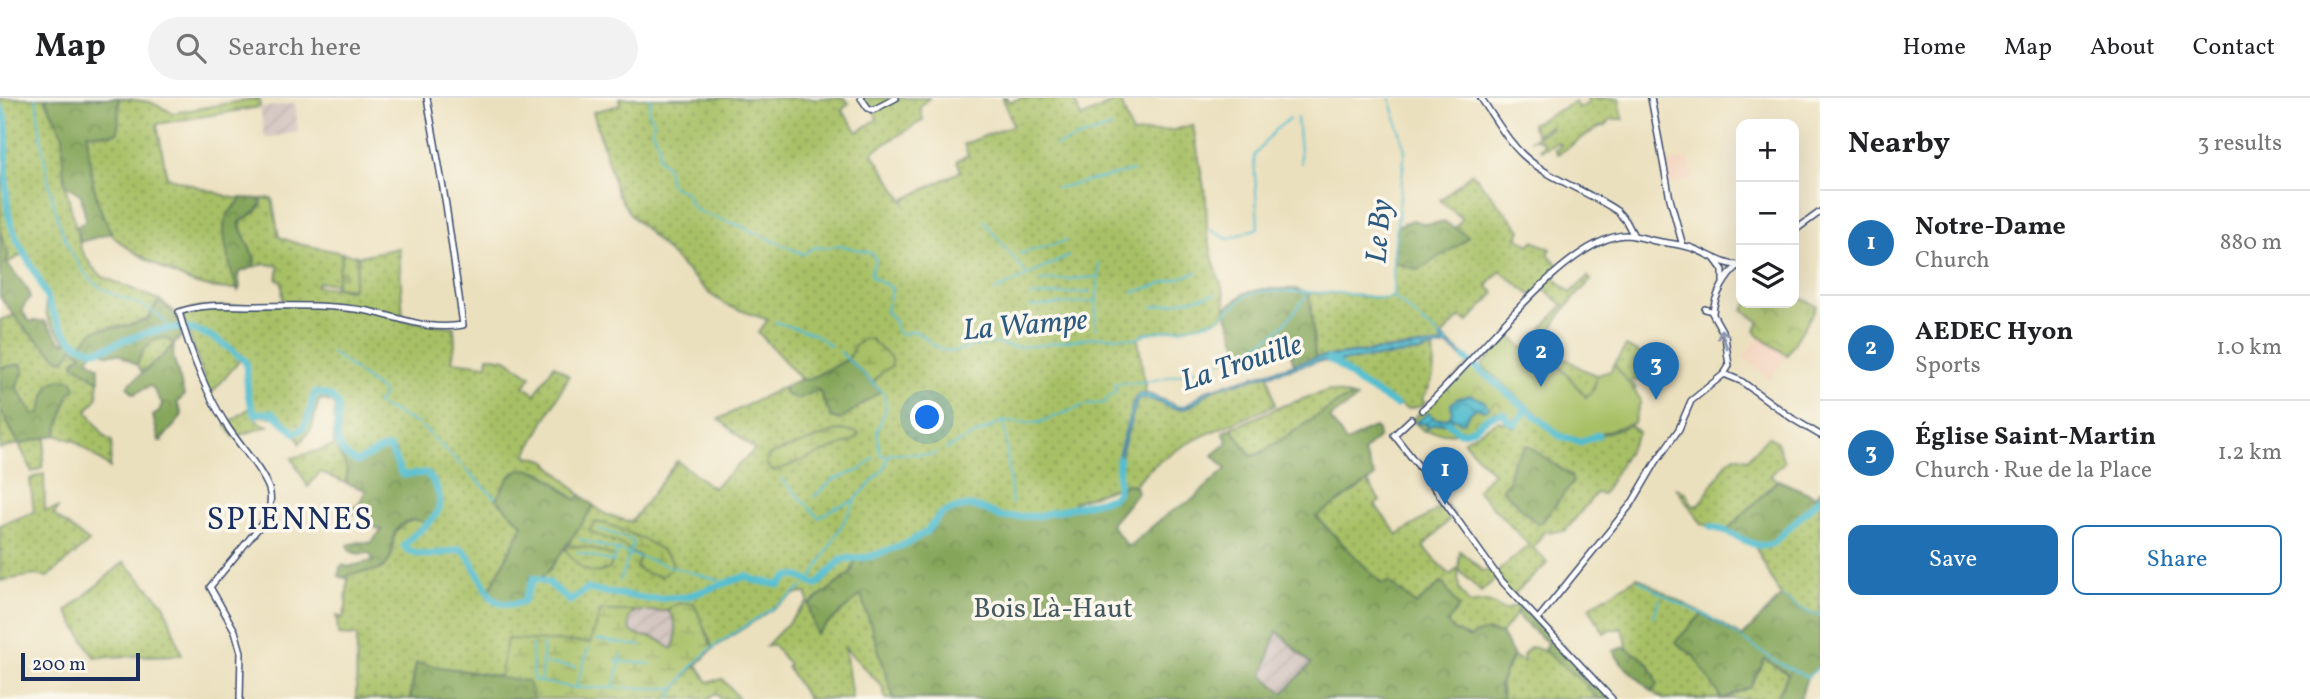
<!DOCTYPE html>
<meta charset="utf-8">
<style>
body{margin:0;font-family:Vollkorn,serif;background:#f2f2f2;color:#202124}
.controls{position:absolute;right:21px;top:21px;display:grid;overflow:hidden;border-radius:14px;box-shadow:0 7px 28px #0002}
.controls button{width:63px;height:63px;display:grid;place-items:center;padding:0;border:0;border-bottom:2px solid #e0e0e0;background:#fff;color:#202124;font:35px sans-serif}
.scale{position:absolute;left:21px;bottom:18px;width:119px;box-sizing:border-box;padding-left:7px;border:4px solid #1b2f5e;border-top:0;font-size:19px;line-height:24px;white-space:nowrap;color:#1b2f5e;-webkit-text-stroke:5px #fbf7ec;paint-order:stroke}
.you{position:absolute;left:928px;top:320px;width:24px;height:24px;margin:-18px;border:5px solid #fff;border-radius:50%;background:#1a73e8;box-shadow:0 0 0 10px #1a73e833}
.badge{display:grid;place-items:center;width:46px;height:46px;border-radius:50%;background:#1f6fb2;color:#fff;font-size:23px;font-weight:700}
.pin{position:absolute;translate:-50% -58px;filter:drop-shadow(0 2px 4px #0008)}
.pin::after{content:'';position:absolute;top:37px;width:24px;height:21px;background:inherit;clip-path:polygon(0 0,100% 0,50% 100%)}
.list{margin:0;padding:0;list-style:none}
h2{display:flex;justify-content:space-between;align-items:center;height:91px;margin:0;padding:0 28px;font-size:30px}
h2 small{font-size:23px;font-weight:400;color:#757577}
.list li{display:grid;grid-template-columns:46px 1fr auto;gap:21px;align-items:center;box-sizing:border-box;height:105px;padding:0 28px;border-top:2px solid #e0e0e0}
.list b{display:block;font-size:26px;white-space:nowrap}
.list p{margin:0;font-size:23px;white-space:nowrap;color:#757577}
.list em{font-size:23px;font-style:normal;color:#757577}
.actions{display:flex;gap:14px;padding:21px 28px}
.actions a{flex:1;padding:16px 0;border:2px solid #1f6fb2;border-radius:14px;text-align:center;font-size:24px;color:#1f6fb2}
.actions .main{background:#1f6fb2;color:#fff}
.icon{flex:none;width:38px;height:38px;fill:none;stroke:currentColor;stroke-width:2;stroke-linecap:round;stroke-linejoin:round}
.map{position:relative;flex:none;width:1820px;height:601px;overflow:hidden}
header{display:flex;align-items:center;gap:42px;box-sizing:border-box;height:98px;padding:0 35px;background:#fff;border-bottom:2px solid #e0e0e0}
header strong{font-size:33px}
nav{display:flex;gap:38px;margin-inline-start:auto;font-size:24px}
.search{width:490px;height:63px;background:#f2f2f2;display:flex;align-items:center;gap:18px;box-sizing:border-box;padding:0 24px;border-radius:38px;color:#757577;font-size:26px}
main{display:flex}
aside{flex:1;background:#fff}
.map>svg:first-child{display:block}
</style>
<header>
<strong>Map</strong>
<div class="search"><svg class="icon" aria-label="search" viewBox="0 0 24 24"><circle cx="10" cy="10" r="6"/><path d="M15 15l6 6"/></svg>Search here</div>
<nav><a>Home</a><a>Map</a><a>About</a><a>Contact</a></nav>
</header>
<main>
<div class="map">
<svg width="1820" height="601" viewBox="0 0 1820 601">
<defs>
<pattern id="industrial-furrows" width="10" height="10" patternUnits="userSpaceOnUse" patternTransform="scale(1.75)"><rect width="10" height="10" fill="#cfc0bb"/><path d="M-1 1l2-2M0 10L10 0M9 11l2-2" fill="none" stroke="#b1a5a3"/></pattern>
<pattern id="grass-dots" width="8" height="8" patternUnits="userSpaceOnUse" patternTransform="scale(1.75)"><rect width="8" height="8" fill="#a7c065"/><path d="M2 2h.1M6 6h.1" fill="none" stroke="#879c56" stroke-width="1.8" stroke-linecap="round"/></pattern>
<pattern id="forest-crowns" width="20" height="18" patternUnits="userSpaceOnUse" patternTransform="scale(1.75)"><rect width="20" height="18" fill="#85a65a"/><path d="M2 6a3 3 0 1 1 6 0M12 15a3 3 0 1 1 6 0" fill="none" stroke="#6c884e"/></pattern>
<pattern id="wetland-marsh" width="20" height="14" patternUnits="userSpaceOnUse" patternTransform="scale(1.75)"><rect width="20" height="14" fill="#a7c065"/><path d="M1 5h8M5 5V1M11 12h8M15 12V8" fill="none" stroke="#879c56"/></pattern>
<pattern id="cemetery-stones" width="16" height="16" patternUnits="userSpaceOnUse" patternTransform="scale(1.75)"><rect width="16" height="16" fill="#a7c065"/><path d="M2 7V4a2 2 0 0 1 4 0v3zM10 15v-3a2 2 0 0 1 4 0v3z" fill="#879c56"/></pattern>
<pattern id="park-crowns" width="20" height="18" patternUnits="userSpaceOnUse" patternTransform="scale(1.75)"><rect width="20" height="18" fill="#a7c065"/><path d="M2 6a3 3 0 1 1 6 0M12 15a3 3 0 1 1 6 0" fill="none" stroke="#879c56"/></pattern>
<pattern id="water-waves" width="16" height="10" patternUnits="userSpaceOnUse" patternTransform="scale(1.75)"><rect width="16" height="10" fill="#53bdcf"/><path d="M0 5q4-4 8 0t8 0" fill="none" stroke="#449aab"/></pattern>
</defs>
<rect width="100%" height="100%" fill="#fbf7ec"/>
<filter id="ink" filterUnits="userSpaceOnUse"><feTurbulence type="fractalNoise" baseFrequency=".0143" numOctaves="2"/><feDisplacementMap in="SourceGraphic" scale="14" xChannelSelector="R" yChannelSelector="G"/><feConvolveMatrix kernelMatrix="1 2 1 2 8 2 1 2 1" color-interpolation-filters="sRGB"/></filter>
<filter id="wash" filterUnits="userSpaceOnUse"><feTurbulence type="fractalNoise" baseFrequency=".00686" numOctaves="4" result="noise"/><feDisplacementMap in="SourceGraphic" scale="28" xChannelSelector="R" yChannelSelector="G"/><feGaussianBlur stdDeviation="1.57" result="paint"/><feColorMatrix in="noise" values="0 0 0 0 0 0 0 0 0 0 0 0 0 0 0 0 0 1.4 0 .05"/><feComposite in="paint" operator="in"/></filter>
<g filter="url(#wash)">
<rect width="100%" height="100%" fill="#ebe0be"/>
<!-- built -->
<path fill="#f3d4bf" d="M1689,61l4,20 -26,6 -3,-22z
M1759,238l28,19 -17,25 -26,-23z"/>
<!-- industrial -->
<path fill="url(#industrial-furrows)" d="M295,5l3,29 -33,6 -5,-30z
M668,512l7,9v24l-3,6 -14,-9 -23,-5 -4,-4 -2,-13 6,-7z
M1277,533l34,33 -28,30 -20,-19z"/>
<!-- grass -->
<path fill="url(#grass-dots)" stroke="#617862" stroke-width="2" fill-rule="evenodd" d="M0,0h45l18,37 1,45 17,69 12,19 10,9 58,24 -5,3 -8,15 -22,7 -26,3 -19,15 -11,-7 -4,5 -14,-17 -5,-9 -2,-17 -6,-18 -15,-27 -17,9 1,-10 -8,-22v-39l8,-44z
M119,0l31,4 23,11 86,-15 1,9 -103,17 10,53 66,21h9c-5,7 -11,11 -14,18 -9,19 4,53 9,73 -35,0 -47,-6 -77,-22 -15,-9 -33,-18 -46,-30 -20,-20 -25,-77 -27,-104l24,1 7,-2z
M619,0h226l4,5 -7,7 16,22 19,-13 -3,-9 -13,-12h68l-9,9 3,13 -51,32 33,51v-4l56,-28 -4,-10 11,-6 -4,-11 49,-19 -10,-27h5l2,4 11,-4h53l7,20 39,-19 12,35 42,-4 19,-5 13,74 1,32 6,29 11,33 3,20 -9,6 -34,9 -37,5 -9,6 8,55 -6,-1 -6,7 -16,65h2l2,-15 15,-49c14,-11 25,7 40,8 14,1 22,-13 33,-18 17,-8 40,-11 58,-17l7,31c-48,22 -106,38 -141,80l-10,-1 -2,3h-6l-42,15 1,5 -38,9 -36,1 -18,-8 -14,-3 -29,9 -14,17 -18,11 -38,14 -14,1 -5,15 -42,32 7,28 45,-39 33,105h-8l-4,-13 -37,-38 7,51h-44l-21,-32 2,-2 -16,-20 -7,1 42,-44 -1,-9 -12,1 -86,57 -13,12 12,19 15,-3 16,20h-19l-4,-6 -7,6h-143l-38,-18 -112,-17 -6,35h-54l1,-63 -19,-1 -1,-19 6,2 3,-11 2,-31 1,-3c10,-1 31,-1 38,-9 13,-16 -3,-30 20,-42 8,-4 14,-3 21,3 14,-20 15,-24 4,-46l-16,-7 -14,3 -3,-6 -30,-13 -12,6 -20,-13 10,18 -1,16 -26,-11 -12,15 -16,-29 42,-12 1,-39 -4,-5 -10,-3 -3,3 -6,25 -12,16 -5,-10 -16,-16 -25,-1 6,7 8,3 -34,11 -8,-12 25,-18 -3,-12v-27l-7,-9 -31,36 -27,-78 9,-9 91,-4 -1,-23 -5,-1 2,-14 -13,-2 -13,3 2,-7 -15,-33 3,-8 14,-8 5,-8 -1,-4 11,-1 7,39 20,7 44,9 -7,31 -18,-2 -2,4 36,4 7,-34 40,-8 4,72 51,7 1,17 -3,17 35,4 1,-9 18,3 25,17 -7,11 11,7 19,-29 15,11 -43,79 19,5 36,35 -5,5c-22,-16 -37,-42 -66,-24l13,49 -35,68 14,11 21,-2 11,-24 13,-5 47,-67 11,8 26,8 46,-61 36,27 42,-38 -36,-31 64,-32 2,7 34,-4 12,27 35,-39 -18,-19 -40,21 -7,-1 -43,-47 10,-12 -42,-15 -16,-11 -80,-80 -13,-21 -24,-81 27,-7zM635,513h34c7,10 10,27 3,38 -5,-3 -10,-8 -15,-10 -14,-6 -30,2 -28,-21z
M1587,0h32l4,21h-12l-6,7 -6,1 -41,27 -3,-5 6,-4 -3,-3 -17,8 -1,-2 4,-3 -2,-4 -8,-3 -4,2 21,-12 -1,-2 -14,8 -5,-10 44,-22 3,7 11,-6z
M1472,75l49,57 -4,7 12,8 4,-4 18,8 -3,5 13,14 -8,9 18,16 17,-16 3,3 -24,26 -20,28 3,5 8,5 3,11 21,14 15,6 -3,14 -8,8 -12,-12 -4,-8 -46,-28 39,-44 -21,-18 -10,9 -32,-25 -13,15 8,7 -27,29 -8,-5 -20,21 5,6 -89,8 -41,6 -5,-60 -2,-5h33l45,6 7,-3v-34l13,5 56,-24 5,-7 -12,-8 7,-9 -22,-19z
M15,217l10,14 33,29 15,-11 9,8 -8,6v3l25,17 -2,17 -10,13 19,27 6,3 -2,27 -35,-27 -19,-6 14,-44 -21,-6 -9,28 -6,2 -18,-29 6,-11v-11l-22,4v-48z
M165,240l9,6 -9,10 -23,18 -5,-7 6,-15 12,-11z
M1626,248l29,15 -5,8 -12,12 -5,-2 -2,2 5,7 -2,3 -20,-27z
M1433,250c2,21 2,33 -11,51l3,3 -4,4 -14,3 -49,-29 -21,-18 84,-10z
M1329,292l24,7 -14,5 -80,52 -8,2 -19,-28 50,-22z
M0,311l19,35 27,-7 -4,31 -10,4 -13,-28 -19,5z
M1528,313l9,2 19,17 24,9 9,-3 3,2 38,-13 9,7 -36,62 -7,-1 -31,38 -21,1 -11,16 15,15 -34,31 7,8 -5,12 -15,20 -12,-3 -19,7 -16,-7 -7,-8 -5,-41 -26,23 -27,-23 -7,3 -66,-69 52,-34 12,19 -5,4 23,30 48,-31 8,11 -31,32 27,28 8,-7 2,-17 23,20h10l2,3 34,-29 -52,-55 16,-17 -30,-32 35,-20 9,2 8,5zM1513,363l24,62 -35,-34 6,-7zM1458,471l23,23 14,-13 24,25c-25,13 -15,1 -32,-2 -6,-1 -12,2 -18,1l-10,-14z
M1768,338l9,6 7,20 -14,14 8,4 -50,49 -26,-5 -25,-35 8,3 8,14 6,-1 29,-44 7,-5 13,3z
M44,376l1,37 13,-3 -4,7 35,27 -41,35 -13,-2 -35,6v-56l34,-13 -4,-33z
M1820,393v124l-11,-2 -28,-16 -27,-53 4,2 15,-3 47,-46 -4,-2z
M124,464l40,42 18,51 -88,2 -27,-46z
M1638,479c34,22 70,37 103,59l1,3 -31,-21 -17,38 28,43h-59l-11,-8 6,-7 -33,-37 2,-3 -5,-15h-12l-6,4 -15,-26z
M1530,549c22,2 55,34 68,52h-95c-6,-22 3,-25 10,-43l11,6 -1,-7z
M1765,561l23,15 -12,25h-53l27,-12z"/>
<!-- forest -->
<path fill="url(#forest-crowns)" stroke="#506a5c" stroke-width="2" fill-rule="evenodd" d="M45,0h74l-1,34 -7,2 -24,-1c3,35 6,69 25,100l-32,9 -3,-15 9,-7 -5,-25 -10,-7 -5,-1 -3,-19v-33z
M242,100l19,1 1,3 -5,9 -17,11v5l15,33 -2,7 -15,6 2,14 -2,4c-6,-15 -17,-55 -13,-70 3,-10 11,-15 17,-23z
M1412,122l13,4 20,-2 23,14 -6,7 -44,27 -25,-8 4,-36z
M0,133l8,22 -1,10 21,27 2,8 -6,7 -2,6 7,10h16l16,21 5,1 4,-7 11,8 14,-14 31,-4 22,-6 9,-16 4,-2c13,7 18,16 24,30l-11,12 -1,12 11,39 -7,8 5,11c-5,12 -15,16 -20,27h-3l-6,-25 6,-4 3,-9 -10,-16 -3,-1 -15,8 -7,-8 38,-32 9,-10 -9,-6 -10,1 -12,11 -6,15 -18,-11h-12l-11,-5 -8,10 11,8v14l-25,-17v-3l8,-7 -9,-7 -4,8 -6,5 -5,-2 -33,-29 -25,-32z
M1264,191h30l14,4 2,5 5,60 -21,6 -4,-13 -6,-7 -36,8 -8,-1 -15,-42 20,-16z
M848,261l33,32 -41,29 -9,-3 -12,-27 -22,9 -12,-5 -2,-7 18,-8 7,1z
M21,266l3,7 -8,16 18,28 6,-2 9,-28c8,-5 13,-7 23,-5l4,8 -2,3 -4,1 -14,43 -37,9 -19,-35v-41z
M1353,299l4,2 -27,19 16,24c11,-3 18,-13 29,-15l3,4 1,6 -16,15 12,25 -59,40 66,67 7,-2 27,23 26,-23 17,25 -12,16 7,8 16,7c10,-8 18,-7 31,-4 5,6 6,13 12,20l-14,32 4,13h-609l-33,-104 -45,39 -7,-29 42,-32 5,-15 14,-1 38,-14 18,-11 14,-17 13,-6 16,-3 15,3 17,8 36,-1 59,-14h7l14,-5 7,-13 10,1 4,7 -27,32 17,23 39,-33 25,-14 34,-31 -13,-14 15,-12 -5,-11 9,-4 19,28 8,-2 80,-52zM1277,533l34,33 -28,29 -20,-18z
M1527,347l44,31 2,6 -31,40 -5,2 -35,-35 6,-7 5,-21z
M340,348l7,10 10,6c12,-5 25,-18 38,-11l7,24 24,-2c17,16 17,35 2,52 -7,-5 -13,-7 -21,-3 -23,11 -8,27 -21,43 -9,11 -31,3 -41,13l-6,-2 1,-9 3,-2 5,2 24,-6 1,-2 -4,-6c-6,1 -14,2 -20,-3l-1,-5 11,-3 12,1 11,-13 -15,-6 -10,-11 -6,-1v-6h7l8,-16 -20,-7c4,-18 -3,-19 -9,-34z
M521,371c23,-1 37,18 55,31l5,-5 13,11 -47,67 -7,6h-6l-10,22c-13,5 -28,5 -36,-8l35,-68 -27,-26 14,-23z
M1778,382l42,18 -51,48h-11l-31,-16z
M1781,499l28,16 11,2v51l-13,11 -7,22h-24l12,-25 -23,-15 -15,28 -28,12 -28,-43 -19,-14 27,-28 39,24z
M1521,504l91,97h-14l-15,-17 -39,-31 3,-9c-10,-9 -23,-17 -31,-28z
M1625,549c6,7 10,5 16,10 10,7 13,17 17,28l-6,6 -30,-27 -9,-13z
M416,565l112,18 38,18h-156z"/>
<!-- wetland -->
<path fill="url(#wetland-marsh)" stroke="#617862" stroke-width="2" d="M863,241h7l21,19 1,8 -10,6 -9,11 -25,-24 6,-12z
M840,332l16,2 3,2 -6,7 -78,30 -4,-1 -5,-6 3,-9z
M596,424c19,3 66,23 76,39v7l-10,8 -14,-2 -12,-6 4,-12c-8,-2 -9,-4 -15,-9 -10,-8 -25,-8 -36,-17z
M568,447l23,3 24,9 -6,12c-20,10 -33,-4 -44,-20z
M694,505l19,46 -30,29 -14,21h-136l-5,-18 -28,-3 7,-39 83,4 11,-32h34l-6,7c-2,23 14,15 28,21 5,3 10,7 15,10 7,-11 4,-28 -4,-39l9,-6z"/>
<!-- cemetery -->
<path fill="url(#cemetery-stones)" stroke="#617862" stroke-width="2" d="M343,155l16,3 -7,33 -17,-2z"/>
<!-- park -->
<path fill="url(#park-crowns)" stroke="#617862" stroke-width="2" d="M1794,197l23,11 -30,49 -28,-19 -4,-6 5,-8 -17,-12 5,-7h16l6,3 2,-3h22z
M1470,266l55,46 -8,12 -7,-1 -5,-8 -10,-2 -25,18h-12l-5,5 -29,-3 -12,-11 50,-49 2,2 3,-3 -2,-2z"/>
<!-- pitch -->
<path fill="#a7c065" stroke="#617862" stroke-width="2" d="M1510,238l14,13 19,-2 43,50 8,-8 3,-14 14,-4 3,-7 27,36 -7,23 -54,16 -14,-3 -10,-6 -73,-63v-3z"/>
<!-- water -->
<path fill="url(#water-waves)" stroke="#377696" stroke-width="2" d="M1442,239l28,23 -2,2 -20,-16 -25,4 -2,2 -84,10 -18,-1c-35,10 -70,18 -105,28 -12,4 -19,19 -32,20 -14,2 -26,-12 -41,-11l-4,3 -15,49 -2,16h-2l-1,-7 17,-59 6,-7 11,2 28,12 8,-2 19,-15 113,-33 125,-13 -4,-5z
M1471,297l13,6 5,7 -4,2 -9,-2 -8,7 -4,7h-4l-8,-5 -1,4 6,7 -3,3 -9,-8 -12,1 -7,5 1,-5 -11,-1 12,-10 8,6 12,-1 4,-6 -1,-8 7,-6z"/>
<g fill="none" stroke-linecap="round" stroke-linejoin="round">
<!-- stream -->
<path stroke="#53bdcf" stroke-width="2" d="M36,0c7,53 16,152 61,187 23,17 57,17 73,44
M650,0l1,4c-5,8 -1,12 3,20l-2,8 7,16v13l8,8 3,16 4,4 12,5 4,12 9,8 39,13 65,29 12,-7 12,1 12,-3 32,8 5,6 -5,12 1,6 20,11 -6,23 9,11 1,9 7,4 4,-3 8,-1c12,6 18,18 32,20 10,2 31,-7 43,-8 7,-1 14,3 21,4 42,1 82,-17 125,-8l11,-6 37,-5 34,-9 29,-24 16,-4 78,2 45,6 7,-3
M1390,0l15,52 -12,112v34l48,42
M1297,20l4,45
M1055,48l56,-19
M1057,90l76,-17
M984,123l43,54
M1211,132l17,9 30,-11 -4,-72 20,-25 16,-13
M1019,156l47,-13
M1041,183l56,-4
M995,193l74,-35
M1132,195l66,-21
M1031,198l60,-4
M1030,209l66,-6
M1153,209l63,-13
M775,224l39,12 17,12
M1095,231l4,-65
M839,253l45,43 2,15 -9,22 3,22 2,3h6
M331,254l53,41 -7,11 41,20
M256,322v-6
M1004,323l8,83
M422,329l40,39
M946,351l55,-27 37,1 50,-19 17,-1 4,-7 7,-4 -2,-6 3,-3c43,2 125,-24 159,-51 13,-11 22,-25 32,-38
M465,371l30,28
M882,374l8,-19 42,2 5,-3
M781,381l26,26
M814,399l19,-17 27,-10 14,-12
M809,409l10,11 17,-11 18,-6
M599,431l35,12 -14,40
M579,441c47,13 92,29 140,41
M577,454l36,10 5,-12
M812,480l45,-80 23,-25
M1639,482l33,20 39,18 66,44 30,15 13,-11
M1782,499l27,16 11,2
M1654,518l6,-17
M596,542l45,6
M532,547l1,35 7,2
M543,547l-2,37 35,6h98
M616,563l35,3
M542,565l33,4
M576,589l13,-40
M614,590l8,-33
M669,601c10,-17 22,-34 38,-47 30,-23 65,-41 96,-65"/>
<!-- river -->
<path stroke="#53bdcf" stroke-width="7" d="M0,9l5,11 1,7c2,29 -2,57 2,85 4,26 18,45 30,68 13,26 21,67 57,72 9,1 21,-7 30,-10 54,-19 78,-17 121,22l2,33 6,18h19l22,20c17,-7 14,-26 20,-40 40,4 14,30 25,54 3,7 10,11 17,15l25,-13 8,-1 12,27 24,-2c6,5 9,11 12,19 10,27 -22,36 -34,54 13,15 39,7 57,3l6,5 24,43c8,9 21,8 32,5l11,-24 15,5 21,18 17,-12 62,10 37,-2 60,-21 8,4 25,5c3,-2 5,-6 9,-8 9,-5 21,6 29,8l25,-26 27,-2 39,-14 18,-11 14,-17 13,-6 16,-3 15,3 17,8 36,-1 75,-18 6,-6 1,-33
M1465,260l95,78 20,6 18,-7
M1328,261l9,5 22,19 37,22
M1449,325l10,9c18,2 26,-21 45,-18l5,7 7,3 11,-16
M1711,429c21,2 44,26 62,16l47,-45"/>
</g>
</g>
<g filter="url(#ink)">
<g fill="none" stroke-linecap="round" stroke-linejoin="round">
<!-- secondary casing -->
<g stroke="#3a4a6c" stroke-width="8">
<path id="secondary" d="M861,0l7,10 5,2 23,-12
M1481,0c13,19 25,41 42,57 27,25 65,36 94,56l9,10 8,15
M1651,0l19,101 13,47
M1794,133l26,-19
M1714,160l9,12v12
M1713,215c1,-17 13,-37 25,-47
M1724,276l17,7 52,38 27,16
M1422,312c49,-42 140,-171 203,-175 9,0 17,3 26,5 13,3 28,4 41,8 17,6 32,18 49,17
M1411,321l-17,16 30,38 75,105 113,121
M1538,521l94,-116 24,-41 23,-33 12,-28 33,-27 5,-8 -4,-30 -14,-25 -6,-2
M240,601l1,-47 -6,-21 -25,-44 55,-67c5,-10 7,-21 4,-31 -8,-21 -30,-44 -42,-63 -22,-34 -37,-75 -48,-114 25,-9 49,-6 75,-6 38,0 76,-2 114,5 34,7 59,20 95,14l-17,-120 -19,-107"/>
</g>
<!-- secondary -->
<use href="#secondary" stroke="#fff" stroke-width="5"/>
</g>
<!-- one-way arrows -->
<defs><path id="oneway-shaft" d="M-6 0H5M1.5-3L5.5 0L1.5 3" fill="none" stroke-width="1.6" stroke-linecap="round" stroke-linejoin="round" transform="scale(1.75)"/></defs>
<use stroke="#8d97ae" href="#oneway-shaft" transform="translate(1724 241) rotate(-108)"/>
</g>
<g text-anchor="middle" stroke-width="7" stroke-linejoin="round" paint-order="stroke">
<!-- park labels -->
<g font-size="28" fill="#455a60" stroke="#fbf7ec">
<text x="1053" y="519">Bois Là-Haut</text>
</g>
<!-- water labels -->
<g font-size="30" font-style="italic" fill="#2c5a80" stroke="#fbf7ec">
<text transform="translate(1378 133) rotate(-85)" y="10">Le By</text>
<text transform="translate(1025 226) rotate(-5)" y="10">La Wampe</text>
<text transform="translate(1241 264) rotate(-18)" y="10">La Trouille</text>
</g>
<!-- quarter labels -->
<g font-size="32" letter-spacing="2" fill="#1b2f5e" stroke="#fbf7ec">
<text x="290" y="431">SPIENNES</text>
</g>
</g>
</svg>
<div class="controls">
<button>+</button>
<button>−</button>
<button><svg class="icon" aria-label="layers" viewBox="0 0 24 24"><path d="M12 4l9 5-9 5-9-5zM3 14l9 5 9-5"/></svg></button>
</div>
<div class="scale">200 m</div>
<div class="you"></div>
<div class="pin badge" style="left:1445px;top:407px">1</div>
<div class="pin badge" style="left:1541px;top:289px">2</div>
<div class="pin badge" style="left:1656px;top:302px">3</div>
</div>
<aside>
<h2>Nearby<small>3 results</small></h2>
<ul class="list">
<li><span class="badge">1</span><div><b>Notre-Dame</b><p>Church</p></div><em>880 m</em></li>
<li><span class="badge">2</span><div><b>AEDEC Hyon</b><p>Sports</p></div><em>1.0 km</em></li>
<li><span class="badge">3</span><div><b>Église Saint-Martin</b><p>Church · Rue de la Place</p></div><em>1.2 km</em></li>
</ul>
<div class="actions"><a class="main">Save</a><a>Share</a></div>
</aside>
</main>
